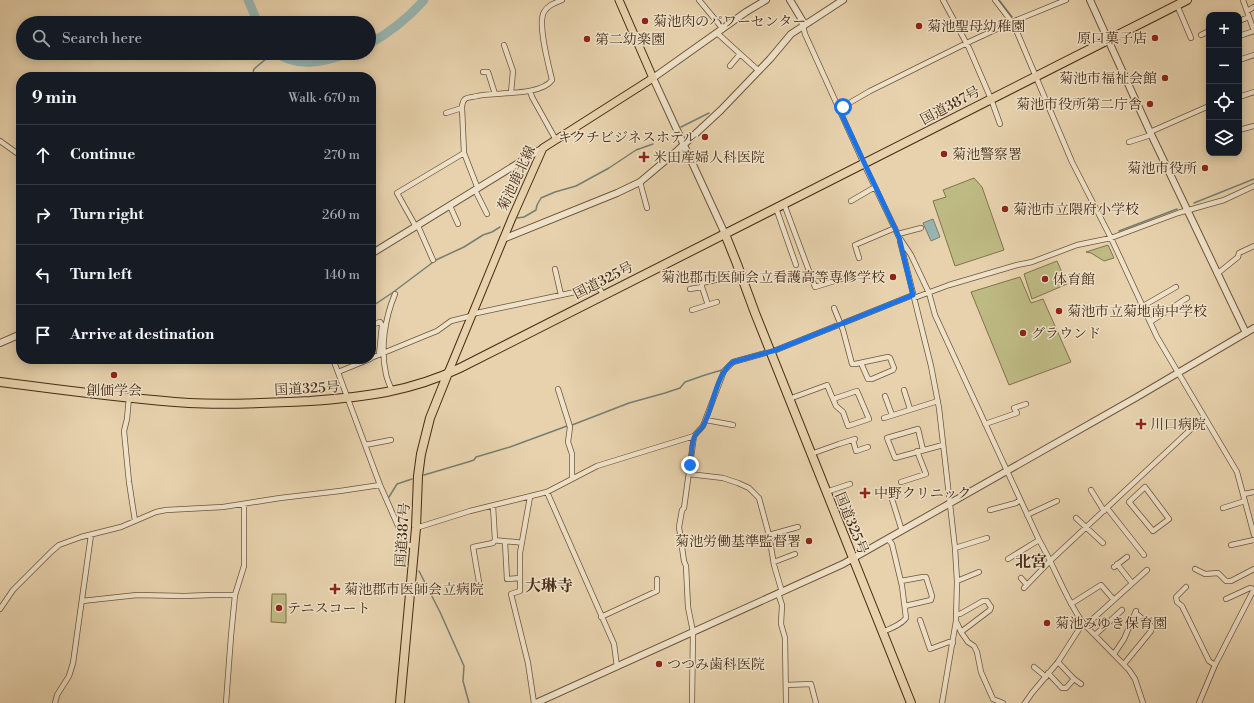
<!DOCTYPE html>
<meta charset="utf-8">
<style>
body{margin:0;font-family:"Libre Bodoni","Noto Serif JP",serif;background:#242831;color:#f1f3f6}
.controls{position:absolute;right:12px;top:12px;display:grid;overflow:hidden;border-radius:8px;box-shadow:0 2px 10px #0003}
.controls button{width:36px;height:36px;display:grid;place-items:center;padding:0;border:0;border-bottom:1px solid #363941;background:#171b24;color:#f1f3f6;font:20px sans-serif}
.stop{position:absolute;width:12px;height:12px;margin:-9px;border:3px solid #1a73e8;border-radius:50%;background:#fff}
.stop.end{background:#1a73e8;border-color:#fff;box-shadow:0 1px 4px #0008}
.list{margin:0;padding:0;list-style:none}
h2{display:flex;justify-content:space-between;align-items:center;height:52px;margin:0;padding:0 16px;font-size:17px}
h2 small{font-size:13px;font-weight:400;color:#9ea1a6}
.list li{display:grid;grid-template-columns:26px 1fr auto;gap:12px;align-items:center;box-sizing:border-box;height:60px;padding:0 16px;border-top:1px solid #363941}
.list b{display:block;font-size:15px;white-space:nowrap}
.list em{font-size:13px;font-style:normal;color:#9ea1a6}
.icon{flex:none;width:22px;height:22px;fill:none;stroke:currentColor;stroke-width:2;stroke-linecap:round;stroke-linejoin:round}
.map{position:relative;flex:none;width:1254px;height:703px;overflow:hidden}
.search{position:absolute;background:#171b24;box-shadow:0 2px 10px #0003;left:16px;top:16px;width:360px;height:44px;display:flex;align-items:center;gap:10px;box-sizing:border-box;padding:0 14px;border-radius:22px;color:#9ea1a6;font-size:15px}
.panel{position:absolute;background:#171b24;box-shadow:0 2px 10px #0003;left:16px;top:72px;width:360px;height:292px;border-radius:16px}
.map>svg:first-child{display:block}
</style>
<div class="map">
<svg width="1254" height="703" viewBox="0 0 1254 703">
<rect width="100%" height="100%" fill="#e7d2ad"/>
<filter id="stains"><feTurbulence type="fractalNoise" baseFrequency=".005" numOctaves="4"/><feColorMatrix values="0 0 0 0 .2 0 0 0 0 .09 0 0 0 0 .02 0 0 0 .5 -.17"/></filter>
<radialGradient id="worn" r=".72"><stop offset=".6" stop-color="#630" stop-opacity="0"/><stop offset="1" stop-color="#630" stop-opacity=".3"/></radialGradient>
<!-- green -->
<path fill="#beba84" stroke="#82724c" d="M974,178l8,9 22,63 -49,16 -22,-65 13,-4 -3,-7z
M1108,245l6,13 -10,3 -13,-8 -5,-1z
M1057,261l10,23 -35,15 -8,-25z
M1020,277l11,26 12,-4 28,63 -62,23 -38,-93z
M272,594h14v29l-15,-1z"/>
<!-- water -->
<path fill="#98b6b1" stroke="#777e72" d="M933,219l7,18 -9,4 -8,-18z"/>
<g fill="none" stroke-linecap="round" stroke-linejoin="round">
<!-- stream -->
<path stroke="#777e72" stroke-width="1.5" d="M999,0l13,17
M252,77l2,-8 19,-16
M681,127l28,-14
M1194,203l60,-24
M517,218l7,-1 12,-7 1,-5 4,-7 14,-6 21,-6 33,-18 27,-18 17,-6
M1119,231l58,-22
M371,307l21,-14 44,-33 28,-13 19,-12 9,-3 8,-5
M572,425l57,-22 36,-10 15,-5 5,-6 20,-7 17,-5
M424,475l44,-13 6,-2 2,-3 34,-10 57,-21
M389,497l8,-13 15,-5
M419,571l21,41 24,54 -1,15 6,22"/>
<!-- river -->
<path stroke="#98b6b1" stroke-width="9" d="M248,0l10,23
M369,44c20,-11 40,-27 55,-44
M277,53c21,16 50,8 72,0"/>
<!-- minor casing -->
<g stroke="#6e553a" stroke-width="6">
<path id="minor" d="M699,0l24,29
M943,0l26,48 22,51 9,25
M995,0l19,25 58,137 39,76 46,99 80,135 17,63
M1177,5l14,33
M1247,11l7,-4
M1239,21l10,-4
M803,26l2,8 59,130 35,73 12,18 18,38 6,22 104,225c16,27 26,58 44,83l46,47 6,9 8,24
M717,33l42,38
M1201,35l8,-4
M1239,36l15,-5 -11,-31
M504,45l9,26 -2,22
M1239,60l15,-5
M730,66l10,-12
M483,72h5l7,22
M241,77l5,-2 2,2
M530,91l2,6 24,43
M1239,97l15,-5
M839,109l31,-18 101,-50 41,-19 54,-22
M446,113l16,-5
M1239,130l15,-4
M1150,132l59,-26
M0,141l21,15
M1129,142l22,-7
M640,182l7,26
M478,189l-14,-36 -2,-45c0,-3 1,-7 3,-9 3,-2 9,-2 12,-3 19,-4 64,0 75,-16 -3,-14 -15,-56 -8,-68 4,-7 11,-9 18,-12
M475,190l12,24
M851,201l24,-14
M784,204l31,83 29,-9
M450,206l8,18
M776,208l20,57
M418,226l15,34
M416,227l-19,-34 67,-40
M898,234l23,-6
M900,241l31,125 8,42 16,140 2,33 -1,40 -14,82
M859,258l-4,-13 40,-17
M555,269l6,26
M1217,274l21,-17 1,-4 15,-7
M690,289l12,-2
M914,298l35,-13 68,-20 15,-3 45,-17 34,-7 67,-25 46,-13 30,-14
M708,305l-6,-18v-4l22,-5 17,-1
M1143,306l33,-19
M834,308l9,22 9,34h3l33,-7 2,1 4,10 -1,2 -21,9h-4l-7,-16
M692,310l25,-8
M472,314l122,-26c6,0 7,2 9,7
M1150,322l37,-24
M371,325l9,-3 2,3 -3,30
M371,358l66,-27 14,-10 20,-5
M333,359l47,126 26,59 9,3
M338,372l32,-13
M558,389l12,38 -2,15 4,12v24
M904,390l6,19
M392,391c-2,-6 -5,-11 -6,-17 -6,-26 -1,-56 9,-80
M885,396l7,19
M129,397l-2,22 -3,12 5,51 6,39
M789,399l38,-14 9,21 7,6 5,14 21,-7 -12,-28 -21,7 -2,2
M884,418l54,-17
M706,420l27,5
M985,424l32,-11 -3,-5 12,-4
M853,440l3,11 12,-4
M365,445l26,-5
M923,450l-5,-21 -31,9 8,20 48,-13
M811,454l28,-10 16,-5
M689,474l34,4 15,5 11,5 10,10 10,37 5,30 8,27
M901,482l25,-8 -9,-23
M1145,487l24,32 -16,12 -24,-29z
M1091,490l13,21
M547,492l67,152 3,23
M826,492l24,-8
M1244,494l10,-2
M891,496l11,35
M530,497l-10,56v38l-9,3 17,69 6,40
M1107,508l37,47
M1223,508l22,-7
M990,510l26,-7 4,-3
M1027,515l30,-14
M1076,518l27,25
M416,528l54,-17 77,-19 50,-26 97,-30 9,-10 21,-55 9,-9 43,-12 137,-55
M769,535l29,-8
M495,540c9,2 18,1 27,3
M505,542l2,37 13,-1
M1231,545l23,-5
M955,548l32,-10
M1008,559l31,-19
M774,562l21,-8
M1117,564l15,19
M1114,567l13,-10
M1195,569l10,5 13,-1 8,8h5l23,-12
M1021,578l6,7
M901,581l22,-4h3l6,19 -1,4 -26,6
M957,581l22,-9
M1186,587l-10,10 1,5 5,4 27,55 6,4
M480,588l-7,-41 20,-4 2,-3 -2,-34
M1024,588l27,-28 153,-143
M778,593l4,12 -1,19 4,14 1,65
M1226,599l24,-11 4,1
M82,601l55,-6 47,1 27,-1h24
M1071,604l30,-19 13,15
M0,609l13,-19 38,-38 8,-7 22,-8 40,-10 35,-15 10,-2 57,-3 57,-9 60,-7 40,-6
M956,614h4l23,-13h4l4,6 -1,3 -29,22
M601,617l56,-26v-12
M920,620l10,29 19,-7 4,1
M957,623l4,9 7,10 6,4 3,6 4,20 12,27 10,4
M1085,626l62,-56
M882,632c8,-3 19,-7 24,-14l-4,-32 -10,-42 -4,-5
M1095,635l27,-25
M1114,654l10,-15 12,-28
M1058,662l16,17 7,5
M1124,664l27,-33v-5l-13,-11
M1034,667l12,10
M1048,673l14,15h4l8,-9
M786,685l25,-1 5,19
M55,703l2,-8 12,-19 4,-13 18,-128
M226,703l5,-67 4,-41 9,-29v-62
M692,703l1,-71 -5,-25 -2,-41 -2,-5 -5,-34 3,-17 2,-2 10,-72
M1025,703l7,-10 26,-31 25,-39
M1199,703l16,-38 39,-76"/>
</g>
<!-- tertiary casing -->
<g stroke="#6e553a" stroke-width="8">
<path id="tertiary" d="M790,0l12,20 1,6
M1090,0l60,132 96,201
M725,234l-72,-156 93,-66 20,-12
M503,239l114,-46 23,-11 38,-32 43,-40 49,-51 21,-25 52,-34
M371,254l172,-106
M0,343l21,-9
M536,703l307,-139 294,-167 117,-69"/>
</g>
<!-- primary casing -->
<g stroke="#462b14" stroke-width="9">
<path id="primary" d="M448,373l64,-155 31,-70 110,-70 -34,-78"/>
</g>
<!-- trunk casing -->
<g stroke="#462b14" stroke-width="10">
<path id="trunk" d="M725,234l12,30 18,49 156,390
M0,382c63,8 126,17 189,21 41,2 81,0 121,-2 54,-4 100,-9 150,-33l727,-368
M400,703l16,-175 2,-52 3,-22 9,-36 18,-45"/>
</g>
<!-- minor -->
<use href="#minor" stroke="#efe2ca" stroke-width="4.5"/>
<!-- tertiary -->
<use href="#tertiary" stroke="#efe2ca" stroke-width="6"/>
<!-- primary -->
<use href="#primary" stroke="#e7d2ad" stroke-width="7"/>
<!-- trunk -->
<use href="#trunk" stroke="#e7d2ad" stroke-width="8"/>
</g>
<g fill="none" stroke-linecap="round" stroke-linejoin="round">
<!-- route -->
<path stroke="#1a73e8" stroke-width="5" d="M690,465c2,-8 1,-20 4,-27 1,-5 7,-8 9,-12 11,-19 12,-51 30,-64l43,-12 137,-55 -14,-58 -60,-128 4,-2"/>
</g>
<!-- markers -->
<g fill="#8f2418" stroke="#efe2ca" stroke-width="1.5">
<circle cx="645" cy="21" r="4"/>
<circle cx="919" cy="26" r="4"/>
<circle cx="1155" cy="38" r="4"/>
<circle cx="587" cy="39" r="4"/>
<circle cx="1165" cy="78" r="4"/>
<circle cx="1150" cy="104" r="4"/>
<circle cx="705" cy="137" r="4"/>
<circle cx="944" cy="154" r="4"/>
<path d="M642 151h4v4h4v4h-4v4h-4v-4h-4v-4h4z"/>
<circle cx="1205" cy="168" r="4"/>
<circle cx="1005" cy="209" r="4"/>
<circle cx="893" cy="277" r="4"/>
<circle cx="1045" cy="279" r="4"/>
<circle cx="1059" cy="311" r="4"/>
<circle cx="1023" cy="333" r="4"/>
<circle cx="114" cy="375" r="4"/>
<path d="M1139 418h4v4h4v4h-4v4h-4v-4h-4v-4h4z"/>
<path d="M863 487h4v4h4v4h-4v4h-4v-4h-4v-4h4z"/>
<circle cx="809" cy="541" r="4"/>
<path d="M333 583h4v4h4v4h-4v4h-4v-4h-4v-4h4z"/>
<circle cx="279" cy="608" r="4"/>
<circle cx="1047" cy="623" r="4"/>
<circle cx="659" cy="664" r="4"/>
</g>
<g text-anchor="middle" stroke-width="3" stroke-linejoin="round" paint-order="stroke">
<!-- poi labels -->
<g font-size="14" fill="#462b14" stroke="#efe2ca" text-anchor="start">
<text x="653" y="26">菊池肉のパワーセンター</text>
<text x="927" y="31">菊池聖母幼稚園</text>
<text x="1147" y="43" text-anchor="end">原口菓子店</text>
<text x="595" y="44">第二幼楽園</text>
<text x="1157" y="83" text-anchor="end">菊池市福祉会館</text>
<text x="1142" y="109" text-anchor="end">菊池市役所第二庁舎</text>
<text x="697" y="142" text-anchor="end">キクチビジネスホテル</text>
<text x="952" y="159">菊池警察署</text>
<text x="653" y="162">米田産婦人科医院</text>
<text x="1197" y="173" text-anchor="end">菊池市役所</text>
<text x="1013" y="214">菊池市立隈府小学校</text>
<text x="885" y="282" text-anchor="end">菊池郡市医師会立看護高等専修学校</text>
<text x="1053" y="284">体育館</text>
<text x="1067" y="316">菊池市立菊地南中学校</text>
<text x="1031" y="338">グラウンド</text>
<text x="114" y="395" text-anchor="middle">創価学会</text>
<text x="1150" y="429">川口病院</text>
<text x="874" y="498">中野クリニック</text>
<text x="801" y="546" text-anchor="end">菊池労働基準監督署</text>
<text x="344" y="594">菊池郡市医師会立病院</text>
<text x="287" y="613">テニスコート</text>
<text x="1055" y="628">菊池みゆき保育園</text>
<text x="667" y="669">つつみ歯科医院</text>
</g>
<!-- street labels -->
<g font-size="14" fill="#462b14" stroke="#efe2ca">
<text transform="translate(950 105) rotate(-28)" y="5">国道387号</text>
<text transform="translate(516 178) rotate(-65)" y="5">菊池鹿北線</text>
<text transform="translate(603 280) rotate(-27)" y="5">国道325号</text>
<text transform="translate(307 388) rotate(-3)" y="5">国道325号</text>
<text transform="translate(852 523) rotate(68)" y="5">国道325号</text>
<text transform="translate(402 535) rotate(-86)" y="5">国道387号</text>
</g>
<!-- quarter labels -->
<g font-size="16" font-weight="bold" fill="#462b14" stroke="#efe2ca">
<text x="1031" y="567">北宮</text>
<text x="549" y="591">大琳寺</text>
</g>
</g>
<rect width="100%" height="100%" filter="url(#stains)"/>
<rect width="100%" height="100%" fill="url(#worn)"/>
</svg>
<div class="controls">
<button>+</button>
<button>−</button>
<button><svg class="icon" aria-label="locate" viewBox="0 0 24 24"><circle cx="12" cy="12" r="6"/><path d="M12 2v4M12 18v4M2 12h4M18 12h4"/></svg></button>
<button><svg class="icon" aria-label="layers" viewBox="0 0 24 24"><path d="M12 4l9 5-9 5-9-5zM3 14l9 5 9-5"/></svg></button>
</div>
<div class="stop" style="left:843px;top:107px"></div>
<div class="stop end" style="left:690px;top:465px"></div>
<div class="search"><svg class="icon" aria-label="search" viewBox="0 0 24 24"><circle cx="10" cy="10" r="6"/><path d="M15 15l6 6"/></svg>Search here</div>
<section class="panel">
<h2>9 min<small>Walk · 670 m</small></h2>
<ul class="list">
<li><svg class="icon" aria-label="ahead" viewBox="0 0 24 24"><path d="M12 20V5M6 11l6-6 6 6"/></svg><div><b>Continue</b></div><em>270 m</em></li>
<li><svg class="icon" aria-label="right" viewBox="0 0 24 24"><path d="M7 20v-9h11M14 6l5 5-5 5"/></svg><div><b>Turn right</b></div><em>260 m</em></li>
<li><svg class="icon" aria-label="left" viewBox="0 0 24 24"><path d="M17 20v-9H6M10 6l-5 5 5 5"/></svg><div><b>Turn left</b></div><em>140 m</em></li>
<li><svg class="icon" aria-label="arrive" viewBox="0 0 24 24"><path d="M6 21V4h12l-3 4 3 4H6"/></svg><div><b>Arrive at destination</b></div></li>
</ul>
</section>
</div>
